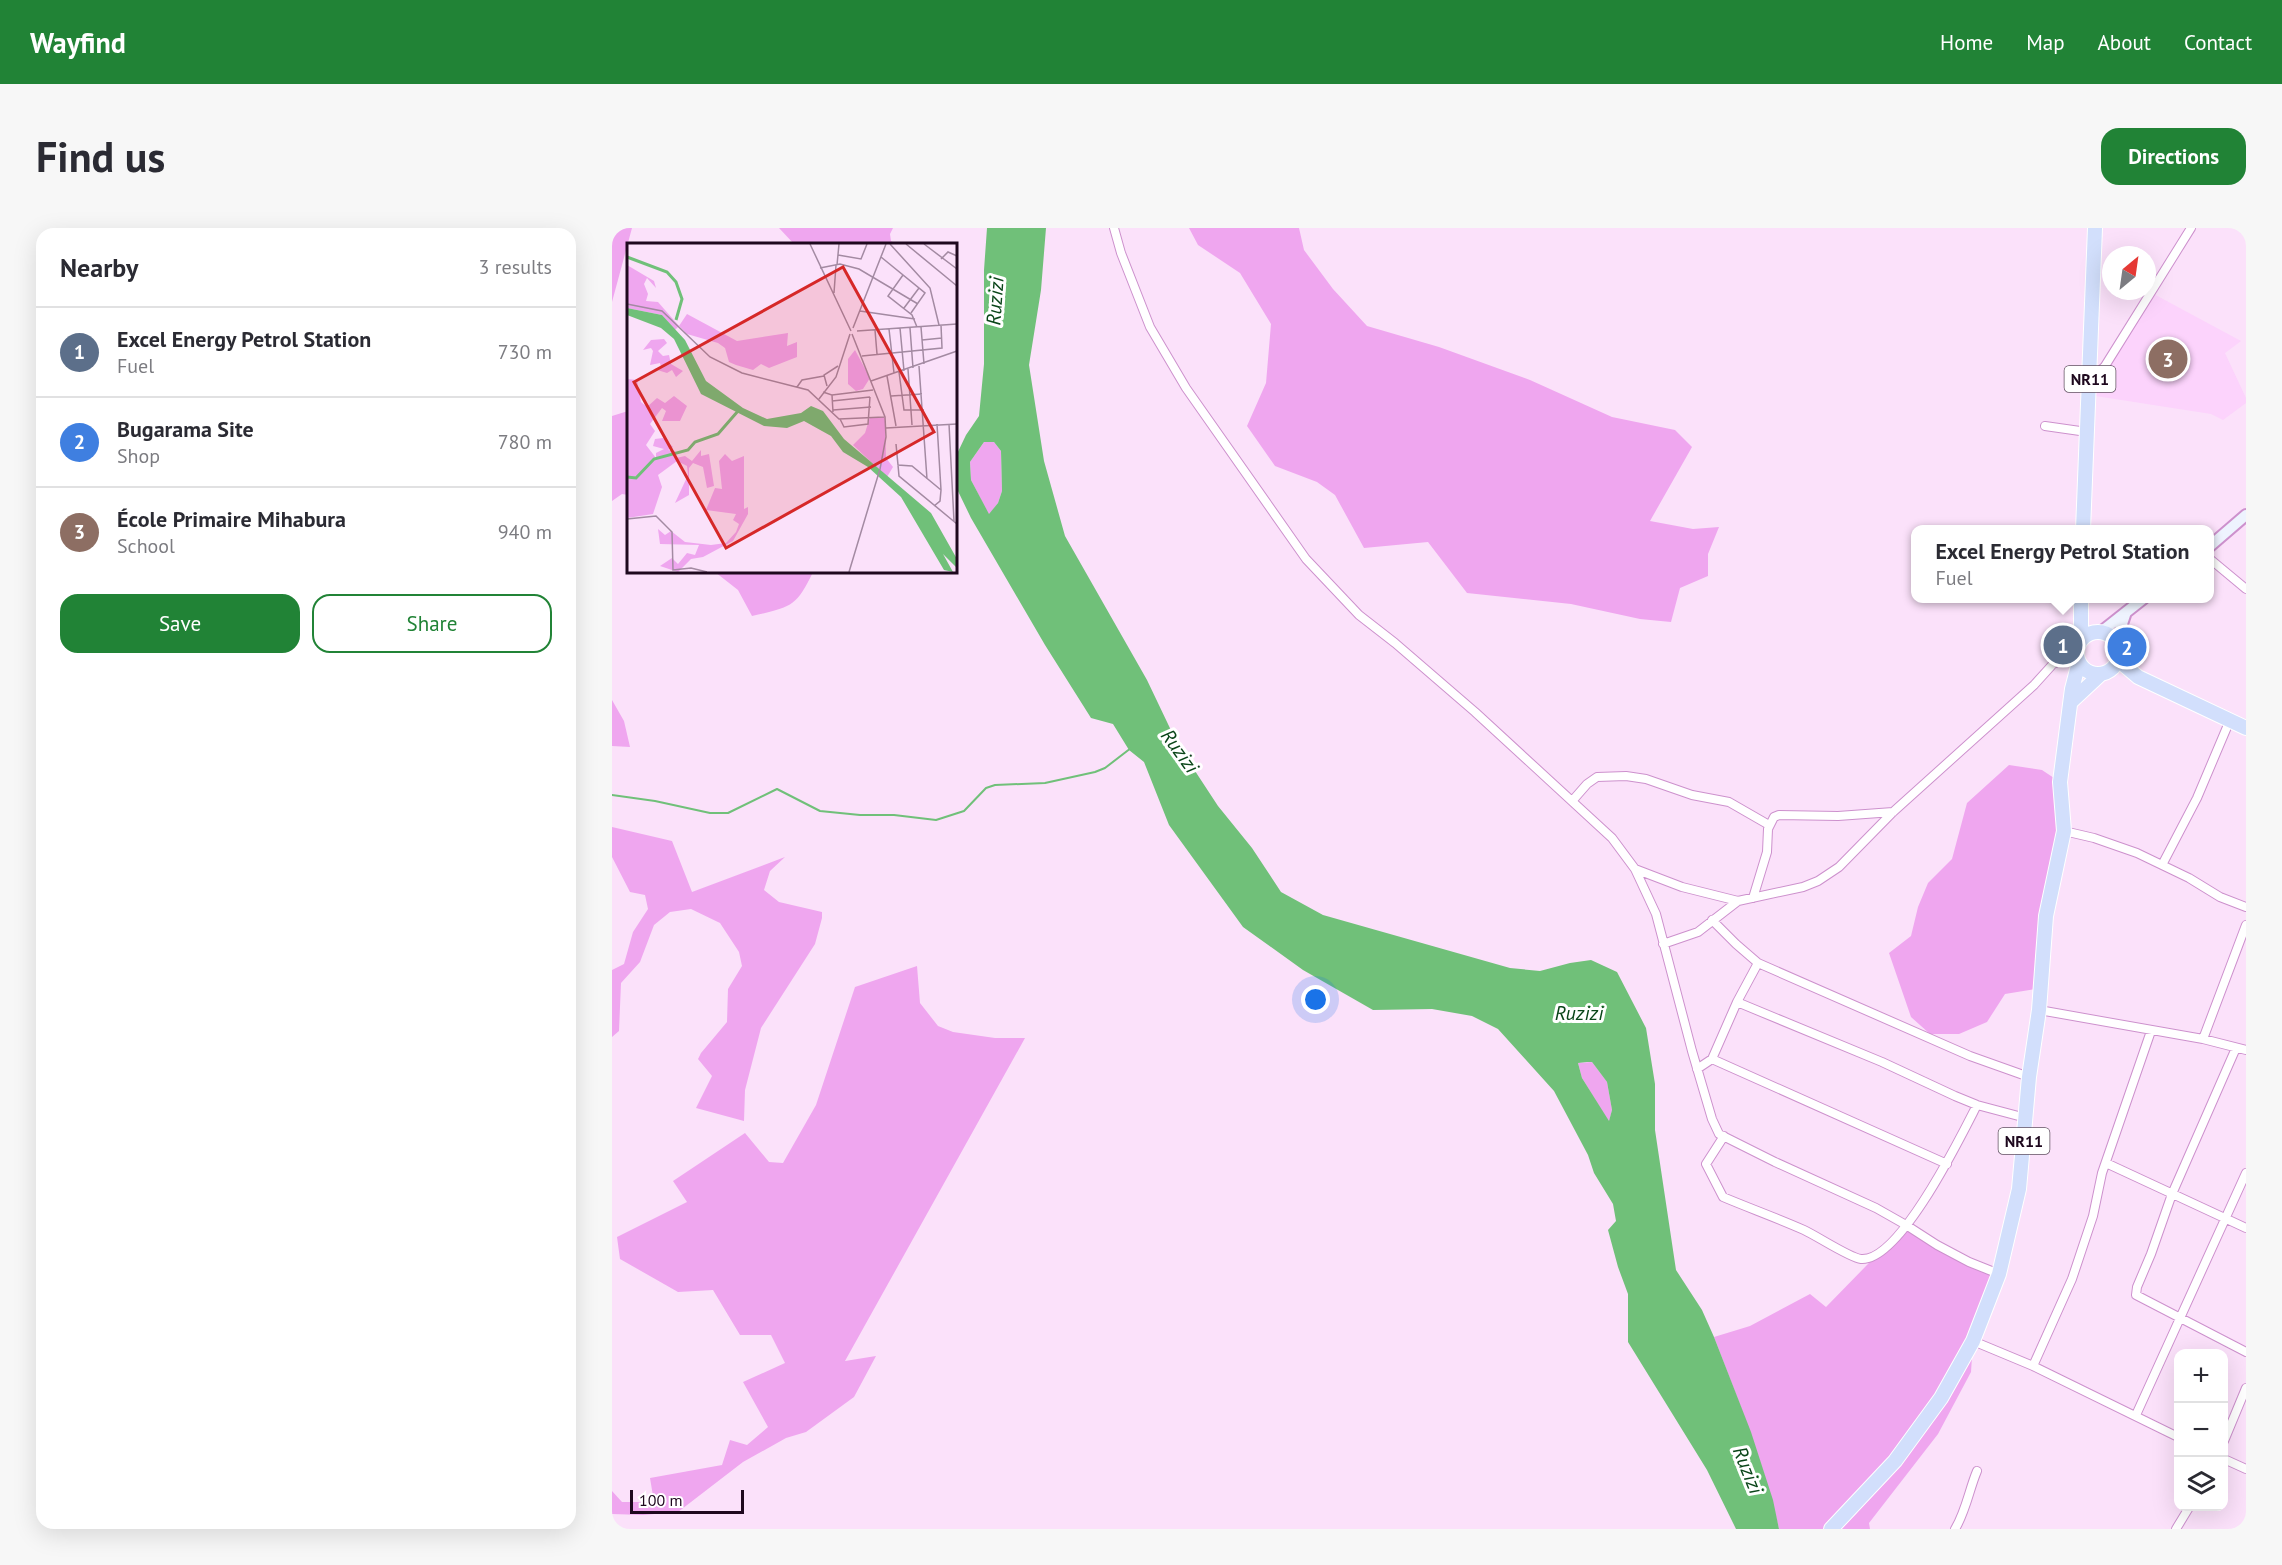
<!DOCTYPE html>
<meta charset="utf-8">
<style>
body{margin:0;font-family:"PT Sans",sans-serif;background:#f7f7f7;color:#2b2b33}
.controls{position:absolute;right:18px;bottom:18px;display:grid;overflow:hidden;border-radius:12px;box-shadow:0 6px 24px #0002}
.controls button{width:54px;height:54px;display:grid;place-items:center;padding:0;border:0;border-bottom:2px solid #e1e1e2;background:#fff;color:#2b2b33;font:30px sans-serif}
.compass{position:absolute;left:1490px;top:18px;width:54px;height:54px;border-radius:50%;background:#fff;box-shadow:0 6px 24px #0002;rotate:29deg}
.scale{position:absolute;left:18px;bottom:15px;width:114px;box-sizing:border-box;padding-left:6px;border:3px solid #1e081e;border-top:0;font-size:16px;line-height:21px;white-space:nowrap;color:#1e081e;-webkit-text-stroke:4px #fff;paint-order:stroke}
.you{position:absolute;left:704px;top:772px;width:21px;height:21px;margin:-15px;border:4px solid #fff;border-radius:50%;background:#1a73e8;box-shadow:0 0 0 9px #1a73e833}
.badge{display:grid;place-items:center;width:39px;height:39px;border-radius:50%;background:#218336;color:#fff;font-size:20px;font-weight:700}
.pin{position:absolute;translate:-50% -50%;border:3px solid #fff;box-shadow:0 2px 6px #0006}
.popup{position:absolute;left:1299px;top:297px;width:303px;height:78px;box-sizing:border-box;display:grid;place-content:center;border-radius:12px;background:#fff;filter:drop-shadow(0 2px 4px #0005);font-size:20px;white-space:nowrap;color:#7c7c81}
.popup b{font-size:22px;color:#2b2b33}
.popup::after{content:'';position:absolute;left:50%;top:100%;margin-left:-12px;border:12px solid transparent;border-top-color:#fff}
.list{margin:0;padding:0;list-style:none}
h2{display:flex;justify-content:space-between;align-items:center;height:78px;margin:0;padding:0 24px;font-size:26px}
h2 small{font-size:20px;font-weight:400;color:#7c7c81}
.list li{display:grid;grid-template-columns:39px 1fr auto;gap:18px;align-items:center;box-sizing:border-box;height:90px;padding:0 24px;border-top:2px solid #e1e1e2}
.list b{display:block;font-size:22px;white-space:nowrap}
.list p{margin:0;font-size:20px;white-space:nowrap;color:#7c7c81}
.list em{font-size:20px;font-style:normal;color:#7c7c81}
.actions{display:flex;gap:12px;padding:18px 24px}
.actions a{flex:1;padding:14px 0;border:2px solid #218336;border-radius:18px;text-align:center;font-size:21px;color:#218336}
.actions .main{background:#218336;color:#fff}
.icon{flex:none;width:33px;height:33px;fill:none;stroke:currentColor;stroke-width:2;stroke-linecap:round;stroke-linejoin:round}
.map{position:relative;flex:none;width:1634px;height:1301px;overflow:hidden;border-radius:18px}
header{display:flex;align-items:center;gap:36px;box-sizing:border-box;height:84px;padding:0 30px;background:#218336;color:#fff}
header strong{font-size:28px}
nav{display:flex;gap:33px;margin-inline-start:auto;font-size:21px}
.intro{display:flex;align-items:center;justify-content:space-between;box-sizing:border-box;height:144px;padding:0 36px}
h1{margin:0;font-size:42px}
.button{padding:15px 27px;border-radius:18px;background:#218336;color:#fff;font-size:21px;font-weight:700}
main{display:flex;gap:36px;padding:0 36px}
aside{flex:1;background:#fff;border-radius:18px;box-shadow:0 6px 24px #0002}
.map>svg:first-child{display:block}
</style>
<header>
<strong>Wayfind</strong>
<nav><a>Home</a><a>Map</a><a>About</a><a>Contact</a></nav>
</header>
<div class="intro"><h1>Find us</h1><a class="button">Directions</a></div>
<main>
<aside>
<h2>Nearby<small>3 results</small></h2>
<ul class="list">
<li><span class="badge" style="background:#5c6f8a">1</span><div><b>Excel Energy Petrol Station</b><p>Fuel</p></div><em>730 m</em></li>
<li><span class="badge" style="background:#3f7fe0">2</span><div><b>Bugarama Site</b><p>Shop</p></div><em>780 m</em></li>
<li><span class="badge" style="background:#8d6e63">3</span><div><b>École Primaire Mihabura</b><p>School</p></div><em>940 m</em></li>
</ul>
<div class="actions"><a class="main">Save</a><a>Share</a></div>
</aside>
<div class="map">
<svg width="1634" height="1301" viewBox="0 0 1634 1301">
<rect width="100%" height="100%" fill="#fbe1fa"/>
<!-- built -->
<path fill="#fcd3fc" d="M1538,64l91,49 -16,12 21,45v5l-23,17 -12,-6 -122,-19 2,-20 7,-2z"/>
<!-- green -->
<path fill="#efa6ef" d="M0,0h20l-20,74z
M167,0h114l-3,6 1,7 5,3h-102z
M577,0h110l5,22 29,39 34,37 72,21 91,33 82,37 63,13 17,17 -42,74 43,8 26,-2 -11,27v22l-28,12 -9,34 -31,-3 -69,-15 -104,-11 -39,-51 -64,6 -29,-53 -18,-13 -42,-16 -28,-40 19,-43 5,-59 -31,-51 -42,-28z
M16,183v84l-6,-1 -10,7v-85z
M372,214h10l7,9 1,40 -4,12 -9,12 -18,-35 -1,-18z
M103,344h98c-17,36 -23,35 -61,44l-14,-26z
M0,472l12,21 6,26 -18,-1z
M1397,537l33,5 18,12 4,49 -23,157 -36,6 -18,28 -28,12h-29l-19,-17 -22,-64 22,-17 7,-29 10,-24 24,-24 15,-56z
M0,599l60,14 20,51 93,-35 -15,14 -6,19 15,12 43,10v6l-7,26 -54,84 -16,62 -1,31 -48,-13 16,-32 -14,-17 3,-6 26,-31 1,-33 14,-23 -3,-14 -19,-29 -29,-14 -21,3 -16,13 -14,37 -19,21 -2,48 -7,6v-67l12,-6 9,-32 15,-23 -3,-14 -15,-3 -18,-35z
M305,738l3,37 18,23 15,6 42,6h30l-180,323 31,-5 -22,41 -48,35 -20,6 -43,24 -65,50 -35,3 -31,-1v-23l10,11h32l-4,-24 72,-13 8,-25 17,5 21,-18 -25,-45 42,-19 -14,-28h-31l-27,-45 -35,2 -58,-33 -3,-22 70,-35 -14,-21 72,-48 24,29 14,1 33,-58 39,-118z
M980,834l15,20 5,28 -3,12 -27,-44 -4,-15z
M1294,997l93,49 -26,67 -2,31 -33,62 -69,89 1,6h-91c-15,-67 -41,-129 -65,-192l36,-11 60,-32 16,13z"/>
<!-- water -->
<path fill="#70c079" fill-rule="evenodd" d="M375,0h59l-5,62 -12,75 15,96 21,75 82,144 31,65 40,61 34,42 29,44 42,23 187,53 30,3 30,-8 21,-3 26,12 29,56 9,56v46l21,140 26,40 12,27 37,95 22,68 6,29h-43l-29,-59 -79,-128v-48l-10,-27 -10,-37 8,-9 -3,-17 -19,-31 -6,-18 -34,-64 -56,-62 -26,-13 -40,-7 -59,1 -70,-40 -60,-43 -74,-102 -25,-63 -15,-12 -16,-26 -22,-6 -46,-73 -74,-127 -15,-31v-31l10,-21 13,-19 5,-52v-94zM372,214h10l7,9 1,40 -4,12 -9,11 -18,-34 -1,-18zM975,834h5l15,20 5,28 -3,11 -27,-43 -4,-15z"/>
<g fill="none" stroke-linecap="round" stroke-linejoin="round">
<!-- stream -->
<path stroke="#70c079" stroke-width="2" d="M0,567l43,6 55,12h18l49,-24 43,22 40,4h34l42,5 28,-9 22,-23 9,-3 50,-2 50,-11 10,-4 26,-20"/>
<!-- minor casing -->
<g stroke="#cd91cd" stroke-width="10">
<path id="minor" d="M502,0l7,25 29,74 36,61 120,171 53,56 36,28 80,69 137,126 23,31 21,45 36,137 20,68 7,15 56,28 101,46 30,17 31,20 32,17 30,12
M1479,147l7,-2 7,-7 86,-138
M1433,198l42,6
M1598,331l36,30
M961,572l14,-16 10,-7 29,-1 20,3 46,16 37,7 40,23
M1452,603l30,7 43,15 52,25 31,19 26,10
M1550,637l35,-67 33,-78
M1023,641l47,18 56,14
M1141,670l14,-46 1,-23 6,-12 5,-2 59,1 55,-4
M1051,716l35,-12 40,-31 65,-14 15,-6 21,-14 54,-55 141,-127 19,-21 24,-10
M1146,735l212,93 59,21
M1125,774l145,60 73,34 22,9 49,13
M1427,782l164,29 43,11
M1591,811l43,-114
M1624,820l-64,146 -21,60 -14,33 -1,8 110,57
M1100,831l235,105
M1085,841l15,-10 25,-57 21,-39 -22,-19 -24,-24
M1112,908l-18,28 17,33c26,11 54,21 81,33 13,6 46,28 57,29 39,3 100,-123 116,-154
M1494,935l140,65
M1361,1113l60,25 145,71
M1421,1138l39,-87 21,-63 9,-43 49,-142
M1524,1187l110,-242
M1612,1213l22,-53
M1612,1231l22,10
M1343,1301c11,-18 14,-39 22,-58
M1564,1301l14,-23"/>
</g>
<!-- secondary casing -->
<g stroke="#cd91cd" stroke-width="14">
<path id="secondary" d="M1598,318l36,-31
M1489,404l43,-34
M1504,414l10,-30"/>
</g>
<!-- trunk casing -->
<g stroke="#fff" stroke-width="16">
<path id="trunk" d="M1471,302l12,-302
M1469,370v42
M1465 425a21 21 0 1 1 42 0a21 21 0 1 1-42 0Z
M1506,432l20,17 108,51
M1460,473l29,-27
M1219,1301l64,-68 46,-63 32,-57 26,-67 20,-85 10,-112 10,-67 7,-94 18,-85 -4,-49 12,-93 7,-27"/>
</g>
<!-- minor -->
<use href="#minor" stroke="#fff" stroke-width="8"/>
<!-- secondary -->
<use href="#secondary" stroke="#eef3fe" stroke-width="10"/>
<!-- trunk -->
<use href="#trunk" stroke="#d2dffc" stroke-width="14"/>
</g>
<g text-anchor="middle" stroke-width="6" stroke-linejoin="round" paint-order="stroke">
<!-- shield labels -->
<g fill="#fff" stroke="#625262" stroke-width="1.5">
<rect x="1452.5" y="138" width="51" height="26" rx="4.5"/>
<rect x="1386.5" y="900" width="51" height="26" rx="4.5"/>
</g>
<g font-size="16" font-weight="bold" fill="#1e081e">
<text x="1478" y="157">NR11</text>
<text x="1412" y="919">NR11</text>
</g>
<!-- water labels -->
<g font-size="20" font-style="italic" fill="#094518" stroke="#fff">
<text transform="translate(383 73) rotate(-86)" y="7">Ruzizi</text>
<text transform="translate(568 523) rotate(54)" y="7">Ruzizi</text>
<text x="967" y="792">Ruzizi</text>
<text transform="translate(1136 1242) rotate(68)" y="7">Ruzizi</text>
</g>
</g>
<!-- overview -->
<g transform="translate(15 15)">
<rect width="330" height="330" fill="#fbe1fa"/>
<path d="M0,22l27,16 2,7 -9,-10 -3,6 4,10 -2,7 12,1 21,24 8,-12 50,27 51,-8 -1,13 10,-4v15l-28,11 -8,-4 -8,6 -17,-5 -7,-3 -4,-14 -7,-5 -31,-9 -8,-8 -4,4 -13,-15 -35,-7zM37,96l3,4 -9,8 5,5 6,-1 2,9 12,7 -7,6 -4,-7 -5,3 -13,-4 7,-2 -1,-4 -10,2 3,-14 -2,-3 -8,2 8,-10zM228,107l15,28 -7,11 -7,2 -8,-7v-25zM0,136l10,1 4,22 6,5 10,-9 8,5 9,-7 13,10 -7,15h-18l4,-10 -4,-3 -12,16 5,7 -9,14 10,13v-5l8,-4 -11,-3 2,-7 8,-1 10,9 -5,3 7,1 1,7 9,-2 7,5 9,-11v6l8,-2 5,32 -7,2 -4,-21 -10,-4 -4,5v27l-14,8 13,-28 -1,-9 -10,-5 -19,14 4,12 -9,27 -26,4zM243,174h15l1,41 7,9 -6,10 -34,-32 12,-12zM98,211l7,7 12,-5v53l4,-2v7l-15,27 -30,16 -12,2 -13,13 -18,-6 12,-8 6,6 9,-11 8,2 4,-10 -39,-1 -2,-15 7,6 6,-4 14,11 26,3 15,-2 10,-11 3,-8 -6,-4 3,-6 -30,-4 9,-22 7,1 -3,-28z" fill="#efa6ef"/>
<path d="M0,65l35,7 23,25 21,41 37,27 24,11 34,-6 10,-7 12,5 21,28 87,74 26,46v9l-14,-14 10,18 -9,-2 -43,-73 -33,-30 -25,-15 -12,-16 -27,-15 -17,7 -23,-2 -63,-32 -27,-55 -13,-11 -34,-13z" fill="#70c079"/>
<path fill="none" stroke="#70c079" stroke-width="3" d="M0,14l40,15 9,10 6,17 -6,21M0,234l9,1 18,-19 34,-9 7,-8 23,-8 20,-23"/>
<path fill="none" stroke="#a38aa2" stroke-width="1.5" d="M183,1l41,87M263,1l40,44 9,37M279,1l51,42M297,1l33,25M211,12l23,4 6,-15M254,14l44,36 -14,20M314,16l7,-7 9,4M210,22l2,-21M193,25l20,-4 19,5 59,35M276,32l-15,21 24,19 5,12M207,50l2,-28M0,61l35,7 48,46 32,16 66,17 31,29 45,-2M277,65l15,-20M233,68l55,8M294,84l3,37M226,85l33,-84M273,85l4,43M283,85l3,40M262,86l5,44M248,87l2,24M230,88l100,-7M225,91l33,83 1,20 -6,32M295,97l20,-2M235,113l80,-8 -1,-23M292,123l8,113M281,126l4,56M272,129l5,38h20M260,133l9,50M244,138l86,-30M200,143l-3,-11 14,-9M170,144l5,-7 22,-4M196,149l9,3 1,17M205,152l41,-5M264,153l31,-2M192,156l17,-22 14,-43M205,158l38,-4M206,167l38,-3M213,176l4,8 24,-3 2,-27M310,181l4,66M322,181l5,97M259,185l71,-4M269,201l2,21 14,1 29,24 -1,11 -6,5M271,222l1,11 58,48M0,276l29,-3 16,16 1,38 18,-2 16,4M222,329l31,-103"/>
<path fill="#d62828" fill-opacity="0.15" stroke="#d62828" stroke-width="3" d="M216,24l91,165 -208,116 -92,-166z"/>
<rect width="330" height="330" fill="none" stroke="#1e081e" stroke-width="3"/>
</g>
</svg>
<div class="controls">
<button>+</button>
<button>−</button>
<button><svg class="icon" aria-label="layers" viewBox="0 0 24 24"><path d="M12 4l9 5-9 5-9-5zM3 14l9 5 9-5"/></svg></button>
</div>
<svg class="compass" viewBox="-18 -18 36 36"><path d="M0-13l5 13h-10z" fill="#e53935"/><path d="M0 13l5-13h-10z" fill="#7c7c81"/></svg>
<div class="scale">100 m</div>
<div class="you"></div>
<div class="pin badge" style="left:1451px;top:417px;background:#5c6f8a">1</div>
<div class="popup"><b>Excel Energy Petrol Station</b>Fuel</div>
<div class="pin badge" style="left:1515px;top:419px;background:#3f7fe0">2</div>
<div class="pin badge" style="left:1556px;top:131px;background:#8d6e63">3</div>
</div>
</main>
